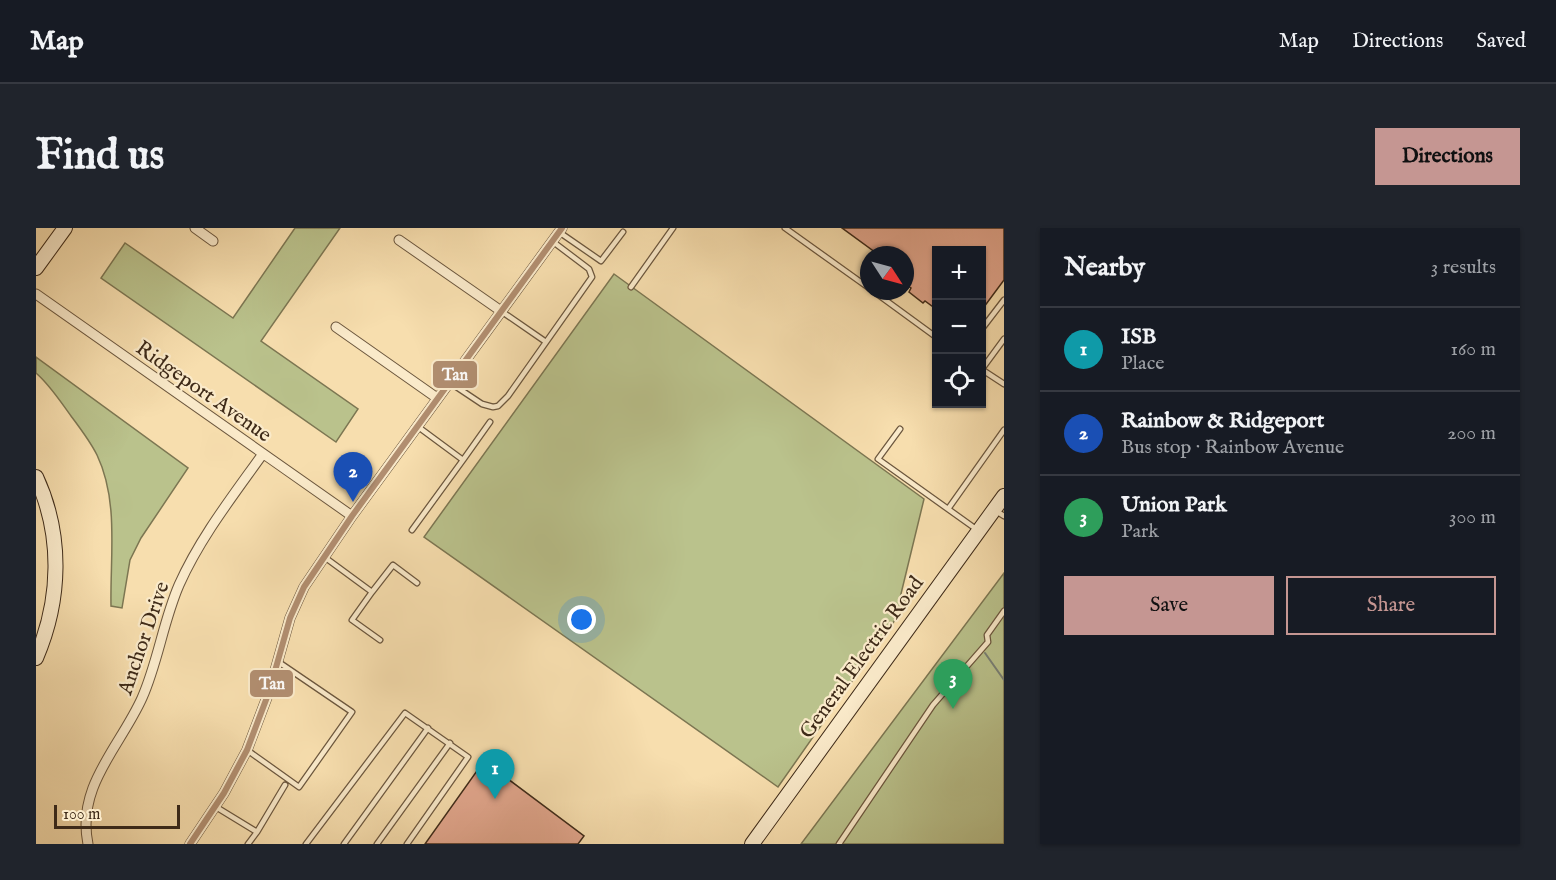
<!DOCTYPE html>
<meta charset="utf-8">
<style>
body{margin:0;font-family:"IM FELL English",serif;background:#20242c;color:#f1f3f6}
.controls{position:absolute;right:18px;top:18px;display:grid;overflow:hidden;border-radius:0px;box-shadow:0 2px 4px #0004}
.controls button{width:54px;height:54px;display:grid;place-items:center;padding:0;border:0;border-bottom:2px solid #363941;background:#171b24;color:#f1f3f6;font:30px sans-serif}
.compass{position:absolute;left:824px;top:18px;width:54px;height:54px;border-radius:50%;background:#171b24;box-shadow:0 2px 4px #0004;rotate:126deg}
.scale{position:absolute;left:18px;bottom:15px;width:126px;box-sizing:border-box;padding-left:6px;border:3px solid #3e2a18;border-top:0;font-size:16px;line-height:21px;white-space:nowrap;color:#3e2a18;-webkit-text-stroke:4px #faeaca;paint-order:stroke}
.you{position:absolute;left:546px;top:392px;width:21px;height:21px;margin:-15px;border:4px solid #fff;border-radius:50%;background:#1a73e8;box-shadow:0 0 0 9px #1a73e833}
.badge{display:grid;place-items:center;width:39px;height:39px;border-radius:50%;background:#c59692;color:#fff;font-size:20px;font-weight:700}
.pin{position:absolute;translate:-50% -50px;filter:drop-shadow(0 2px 3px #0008)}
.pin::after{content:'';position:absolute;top:32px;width:21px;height:18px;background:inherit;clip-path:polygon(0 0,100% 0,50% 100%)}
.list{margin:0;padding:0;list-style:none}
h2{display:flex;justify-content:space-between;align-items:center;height:78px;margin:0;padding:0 24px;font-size:26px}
h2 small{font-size:20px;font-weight:400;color:#9ea1a6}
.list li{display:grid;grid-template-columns:39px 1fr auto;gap:18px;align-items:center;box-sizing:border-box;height:84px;padding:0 24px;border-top:2px solid #363941}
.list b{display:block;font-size:22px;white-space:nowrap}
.list p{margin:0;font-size:20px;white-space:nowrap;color:#9ea1a6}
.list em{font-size:20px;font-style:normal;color:#9ea1a6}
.actions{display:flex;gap:12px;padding:18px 24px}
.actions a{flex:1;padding:14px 0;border:2px solid #c59692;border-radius:0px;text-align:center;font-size:21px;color:#c59692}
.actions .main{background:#c59692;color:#111}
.icon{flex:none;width:33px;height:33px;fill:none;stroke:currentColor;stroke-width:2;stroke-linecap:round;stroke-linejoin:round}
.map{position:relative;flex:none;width:968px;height:616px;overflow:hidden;border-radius:0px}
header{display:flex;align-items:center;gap:36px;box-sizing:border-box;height:84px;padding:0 30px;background:#171b24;border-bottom:2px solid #363941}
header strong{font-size:28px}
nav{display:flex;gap:33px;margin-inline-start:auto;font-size:21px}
.intro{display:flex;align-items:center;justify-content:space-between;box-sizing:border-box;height:144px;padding:0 36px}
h1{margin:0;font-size:42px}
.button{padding:15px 27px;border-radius:0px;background:#c59692;color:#111;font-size:21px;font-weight:700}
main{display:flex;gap:36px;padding:0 36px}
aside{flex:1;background:#171b24;border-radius:0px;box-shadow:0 2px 4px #0004}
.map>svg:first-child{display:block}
</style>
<header>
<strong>Map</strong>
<nav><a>Map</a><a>Directions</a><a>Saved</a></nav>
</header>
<div class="intro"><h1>Find us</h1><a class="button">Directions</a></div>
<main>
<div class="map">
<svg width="968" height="616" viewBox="0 0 968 616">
<rect width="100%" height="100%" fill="#f7deae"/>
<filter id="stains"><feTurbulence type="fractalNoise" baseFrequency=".00333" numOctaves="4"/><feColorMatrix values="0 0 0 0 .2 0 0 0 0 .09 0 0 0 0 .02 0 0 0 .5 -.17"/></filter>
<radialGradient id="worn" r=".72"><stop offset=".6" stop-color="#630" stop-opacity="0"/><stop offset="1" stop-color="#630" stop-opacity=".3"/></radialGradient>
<!-- green -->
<path fill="#bac28c" stroke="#7c7652" stroke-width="1.5" d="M259,0h45l-79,113 97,68 -22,33 -235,-164 24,-35 108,75z
M578,46l310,225 -24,99 7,5 -129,184 -354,-250z
M0,129l152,111 -47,70 -11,22 -8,48 -11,-2c-1,-50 8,-105 -14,-151 -7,-14 -17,-27 -26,-39 -11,-15 -21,-31 -35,-43z
M968,345v271h-203z"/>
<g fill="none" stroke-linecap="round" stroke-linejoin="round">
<!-- stream -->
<path stroke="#798076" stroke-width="2" d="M949,425l19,27"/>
</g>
<!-- building -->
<path fill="#e2a68d" stroke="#3e2a18" stroke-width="1.5" d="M806,0h162v52l-23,31v-61h-45v59l-11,-8 -2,2 -14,-11 2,-4 -6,-4 5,-7 -5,-3v-19h-26z
M448,533l100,75 -6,8h-153z"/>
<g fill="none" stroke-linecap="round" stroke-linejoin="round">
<!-- lane casing -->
<g stroke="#6c573e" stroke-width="7">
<path id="lane" d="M749,0l84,60
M523,4l42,29 22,-29
M595,59l42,-59
M837,63l63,46
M465,83l45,31
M945,102l23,-30
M945,141l23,15
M946,141l22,-30
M413,154l33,22 11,3 5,-1 10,-10 84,-119 -3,-8 -37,-28
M864,201l-22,30 98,70
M427,232l27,-38
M912,281l56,-79
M960,283l8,5
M376,302l51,-70 -46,-34
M287,328l49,36 -20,28 28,20
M336,364l21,-27 24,18
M211,522l52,37 53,-75 -75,-51
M180,579l41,25 -9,12
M221,604l28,-47
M270,616l99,-131 63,44 -61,87
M308,616l84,-116
M341,616l73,-101
M803,616l94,-139 55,-63 -1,-7 17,-24"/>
</g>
<!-- street casing -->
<g stroke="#6c573e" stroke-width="11">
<path id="street" d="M159,0l18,13
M363,12l102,71
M0,66l316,222
M300,99l101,71
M52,616c-12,-58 32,-97 54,-146 16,-36 21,-76 37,-113 21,-47 53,-88 83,-130
M154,616l34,-51 23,-43 22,-58 21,-74 14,-31 48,-71 210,-288"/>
</g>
<!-- secondary casing -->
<g stroke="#3e2a18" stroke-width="16">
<path id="secondary" d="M0,40l29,-40
M0,249c27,58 25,123 0,181
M716,616l252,-348"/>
</g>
<!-- lane -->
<use href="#lane" stroke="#faeaca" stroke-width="4.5"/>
<!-- street -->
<use href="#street" stroke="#faeaca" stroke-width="9"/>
<!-- secondary -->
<use href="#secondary" stroke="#faeaca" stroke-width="14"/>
<!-- bus-1 casing -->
<g stroke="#faeaca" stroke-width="10">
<path id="bus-1" d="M154,616l34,-51 23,-43 22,-58 21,-74 14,-31 48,-71 210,-288"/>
</g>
<!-- bus-1 -->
<use href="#bus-1" stroke="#b18e70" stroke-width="6"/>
</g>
<g text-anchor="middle" stroke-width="4.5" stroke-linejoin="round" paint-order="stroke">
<!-- street labels -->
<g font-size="21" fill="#3e2a18" stroke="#faeaca">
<text transform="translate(168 163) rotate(35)" y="7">Ridgeport Avenue</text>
<text transform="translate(107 410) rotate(-71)" y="7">Anchor Drive</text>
<text transform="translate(825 429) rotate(-54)" y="7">General Electric Road</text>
</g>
</g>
<g stroke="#faeaca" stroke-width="2">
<rect x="396" y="132" width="46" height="29" rx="6" fill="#b18e70"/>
<rect x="213" y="441" width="45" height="29" rx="6" fill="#b18e70"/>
</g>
<g font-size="16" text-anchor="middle" font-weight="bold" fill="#fff">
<text x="419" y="152">Tan</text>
<text x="236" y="461">Tan</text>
</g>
<rect width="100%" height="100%" filter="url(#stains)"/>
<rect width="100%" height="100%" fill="url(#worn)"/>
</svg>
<div class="controls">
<button>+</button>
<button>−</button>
<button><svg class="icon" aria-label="locate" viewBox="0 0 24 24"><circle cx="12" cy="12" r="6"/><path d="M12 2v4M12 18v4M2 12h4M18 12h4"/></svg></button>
</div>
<svg class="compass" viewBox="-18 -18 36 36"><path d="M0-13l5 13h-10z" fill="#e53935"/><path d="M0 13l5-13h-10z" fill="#9ea1a6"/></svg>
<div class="scale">100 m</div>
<div class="you"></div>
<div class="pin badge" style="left:459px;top:571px;background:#0f9aa8">1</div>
<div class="pin badge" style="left:317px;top:274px;background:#1a4fb4">2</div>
<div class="pin badge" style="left:917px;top:481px;background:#2e9e5b">3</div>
</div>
<aside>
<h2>Nearby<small>3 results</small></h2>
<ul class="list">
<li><span class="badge" style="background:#0f9aa8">1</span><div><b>ISB</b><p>Place</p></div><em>160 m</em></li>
<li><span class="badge" style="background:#1a4fb4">2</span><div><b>Rainbow &amp; Ridgeport</b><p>Bus stop · Rainbow Avenue</p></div><em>200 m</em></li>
<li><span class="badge" style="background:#2e9e5b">3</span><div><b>Union Park</b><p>Park</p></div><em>300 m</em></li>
</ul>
<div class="actions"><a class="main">Save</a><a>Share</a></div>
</aside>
</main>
